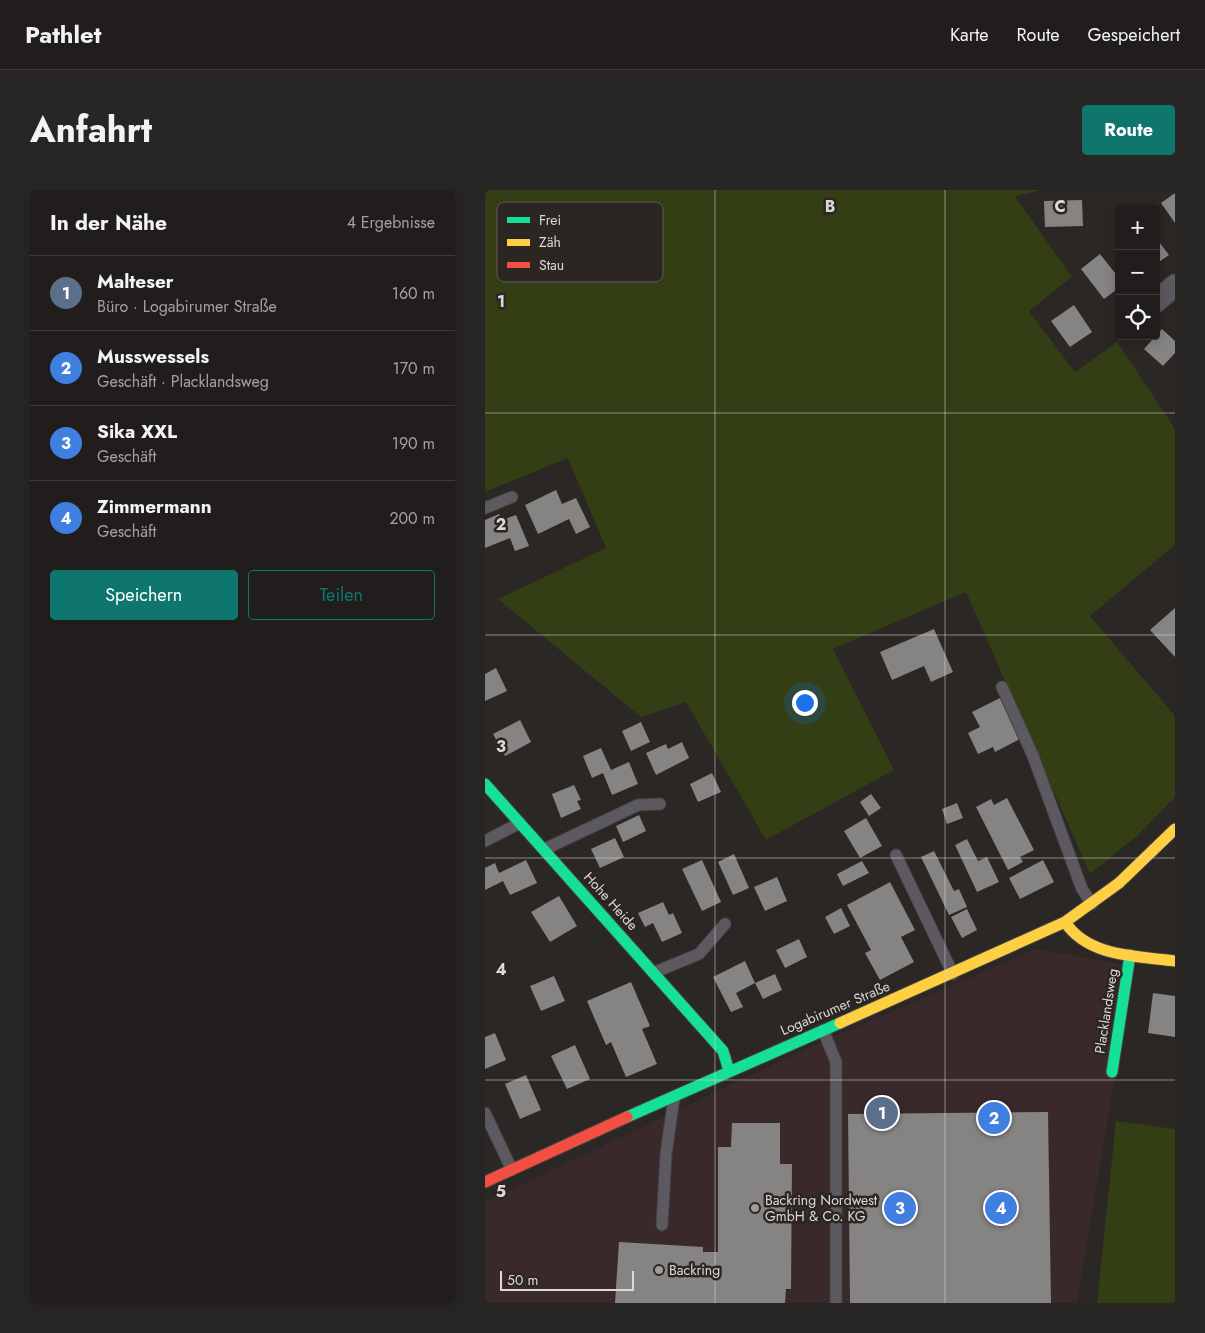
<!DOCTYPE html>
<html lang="de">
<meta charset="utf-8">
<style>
body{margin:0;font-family:Jost,sans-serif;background:#282625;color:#f1f3f6}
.controls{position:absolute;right:15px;top:15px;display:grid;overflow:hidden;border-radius:5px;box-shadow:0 2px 12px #0003}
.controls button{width:45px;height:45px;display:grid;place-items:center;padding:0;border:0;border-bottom:1px solid #3d3b3b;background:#201d1c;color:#f1f3f6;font:25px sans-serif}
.scale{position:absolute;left:15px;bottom:12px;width:134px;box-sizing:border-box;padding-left:5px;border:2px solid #ddd9d7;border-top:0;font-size:14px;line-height:18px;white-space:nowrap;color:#ddd9d7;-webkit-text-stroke:4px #2c2623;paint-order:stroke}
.you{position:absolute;left:319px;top:512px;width:18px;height:18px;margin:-12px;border:4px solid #fff;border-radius:50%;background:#1a73e8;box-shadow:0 0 0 8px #1a73e833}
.badge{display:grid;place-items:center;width:32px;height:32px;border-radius:50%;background:#0f766e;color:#fff;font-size:16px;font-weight:700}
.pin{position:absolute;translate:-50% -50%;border:2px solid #fff;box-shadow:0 1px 5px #0006}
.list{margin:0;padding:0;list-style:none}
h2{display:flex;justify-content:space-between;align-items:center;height:65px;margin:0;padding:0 20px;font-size:21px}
h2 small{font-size:16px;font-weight:400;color:#a2a2a3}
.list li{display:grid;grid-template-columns:32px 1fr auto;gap:15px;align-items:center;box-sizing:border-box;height:75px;padding:0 20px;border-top:1px solid #3d3b3b}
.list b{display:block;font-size:19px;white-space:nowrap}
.list p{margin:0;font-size:16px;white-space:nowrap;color:#a2a2a3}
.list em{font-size:16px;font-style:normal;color:#a2a2a3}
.actions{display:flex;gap:10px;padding:15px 20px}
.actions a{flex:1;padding:11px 0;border:1px solid #0f766e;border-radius:5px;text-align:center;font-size:18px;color:#0f766e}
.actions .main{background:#0f766e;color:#fff}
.icon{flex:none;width:28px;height:28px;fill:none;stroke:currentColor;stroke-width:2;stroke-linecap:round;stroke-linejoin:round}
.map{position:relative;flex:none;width:690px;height:1113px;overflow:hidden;border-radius:5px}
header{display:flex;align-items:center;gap:30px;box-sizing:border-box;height:70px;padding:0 25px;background:#201d1c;border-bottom:1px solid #3d3b3b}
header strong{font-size:24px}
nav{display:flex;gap:28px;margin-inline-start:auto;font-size:18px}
.intro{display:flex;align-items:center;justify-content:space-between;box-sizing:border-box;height:120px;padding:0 30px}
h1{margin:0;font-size:35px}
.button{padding:12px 22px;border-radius:5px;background:#0f766e;color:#fff;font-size:18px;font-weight:700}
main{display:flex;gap:30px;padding:0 30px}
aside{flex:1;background:#201d1c;border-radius:5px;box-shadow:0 2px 12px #0003}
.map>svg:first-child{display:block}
</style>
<header>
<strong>Pathlet</strong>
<nav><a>Karte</a><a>Route</a><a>Gespeichert</a></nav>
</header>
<div class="intro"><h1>Anfahrt</h1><a class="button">Route</a></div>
<main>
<aside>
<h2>In der Nähe<small>4 Ergebnisse</small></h2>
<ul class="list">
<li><span class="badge" style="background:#5c6f8a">1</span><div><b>Malteser</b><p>Büro · Logabirumer Straße</p></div><em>160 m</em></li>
<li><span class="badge" style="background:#3f7fe0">2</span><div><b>Musswessels</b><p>Geschäft · Placklandsweg</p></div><em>170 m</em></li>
<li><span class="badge" style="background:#3f7fe0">3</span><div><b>Sika XXL</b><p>Geschäft</p></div><em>190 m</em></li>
<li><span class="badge" style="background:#3f7fe0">4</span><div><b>Zimmermann</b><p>Geschäft</p></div><em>200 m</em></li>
</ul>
<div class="actions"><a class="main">Speichern</a><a>Teilen</a></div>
</aside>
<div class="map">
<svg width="690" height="1113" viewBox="0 0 690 1113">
<rect width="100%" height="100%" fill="#2a2725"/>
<!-- commercial -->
<path fill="#3a292b" d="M551,759l98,17 -57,337h-592v-101l321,-153z"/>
<!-- green -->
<path fill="#333e15" d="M0,0h558l-28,6 57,81 -43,34 46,61 42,-30 58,87v116l-85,71 85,100v81l-38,39 -47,38 -124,-282 -133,57 61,121 -128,70 -80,-138 -45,15 -143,-118 108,-51 -38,-90 -83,34z
M631,931l59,8v174h-78z"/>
<!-- building -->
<path fill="#868383" d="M690,3v30l-14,-20z
M597,10l1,26 -38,1 -1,-26z
M671,48l13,17 -13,9z
M615,64l19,24v10l-15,11 -23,-30z
M589,115l18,27 -22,15 -19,-26z
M677,139l13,12v12l-12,13 -19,-17z
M71,300l6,14 14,-6 14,29 -14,7 -7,-15 -31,15 -13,-29z
M14,324l3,6 14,-5 13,31 -14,5 -5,-13 -25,10v-28z
M690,418v49l-25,-27z
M449,439l19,43 -22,10 -7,-16 -32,14 -12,-28z
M11,478l11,23 -22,10v-27z
M515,508l20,41 -25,13 -2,-5 -15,7 -10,-21 12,-6 -8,-15z
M35,530l11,22 -26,14 -12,-22z
M156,532l9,20 -19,9 -9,-20z
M197,552l7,16 -33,17 -10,-22 20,-9 2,5z
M116,558l10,22 18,-8 9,22 -26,11 -9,-22 -11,5 -9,-22z
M227,583l9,19 -23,10 -8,-18z
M89,595l7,15 -4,1 4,8 -20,9 -9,-24z
M386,604l10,14 -12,8 -9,-14z
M522,608l27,52 -14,7 3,5 -15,8 -32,-63 15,-8 3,6z
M472,613l6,15 -16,6 -5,-15z
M154,625l7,16 -23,11 -7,-16z
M381,628l16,28 -22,12 -16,-27z
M130,648l9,19 -24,11 -9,-19z
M482,649l11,22 9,-4 12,25 -22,10 -22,-47z
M449,661l20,40 5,-2 8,18 -18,8 -28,-58z
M249,664l15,34 -16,7 -15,-33z
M41,670l11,23 -27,12 -7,-14 -18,9v-22l10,-5 4,10z
M217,670l19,42 -19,9 -20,-42z
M558,670l11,22 -34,17 -11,-21z
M377,671l7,12 -26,13 -6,-12z
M292,687l10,24 -22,10 -11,-24z
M405,692l25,48 -14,7 13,25 -34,18 -15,-27 6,-3 -24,-45z
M74,706l18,30 -27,16 -19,-30z
M178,712l6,13 4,-2 9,20 -20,9 -9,-19 -8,4 -7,-14z
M356,718l9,18 -16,8 -9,-17z
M482,719l10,21 -15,8 -11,-21z
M314,749l8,18 -22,11 -9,-18z
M260,771l10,22 -19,10 7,14 -12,5 -18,-35z
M290,784l7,16 -19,9 -8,-16z
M69,786l11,25 -24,10 -11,-25z
M146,792l19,44 -8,3 15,35 -31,13 -15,-35 -5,3 -19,-44z
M668,803l22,3v41l-27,-4z
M10,843l11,27 -21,9v-32z
M90,855l15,34 -23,10 -16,-33z
M41,885l15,35 -21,9 -15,-35z
M563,922l3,191h-201l-2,-189z
M247,933h48v41h12l-1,125h-5l-1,14h-170l4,-61 84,5v5h15v-105h13z"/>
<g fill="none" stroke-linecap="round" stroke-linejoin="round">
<!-- lane casing -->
<g stroke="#464342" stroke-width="13">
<path id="lane" d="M0,318l27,-11
M517,497l31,69 49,133 10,15
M0,651l35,-18
M60,659l93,-44 22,-1
M411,665l57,119
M170,782l44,-18 26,-30
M338,840l13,32v241
M0,923l27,57
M177,1035l4,-71 8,-56"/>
</g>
<!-- street casing -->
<g stroke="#464342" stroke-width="23">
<path id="street" d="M671,112l19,-17"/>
</g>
<!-- fast casing -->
<g stroke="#464342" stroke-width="13">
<path id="fast" d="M0,594l238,267 6,20
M627,882l18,-117
M142,927l213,-94"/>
</g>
<!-- slow casing -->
<g stroke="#464342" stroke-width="13">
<path id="slow" d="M580,732c23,35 72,34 110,39
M355,833l225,-101 54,-39 56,-54"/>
</g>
<!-- jam casing -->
<g stroke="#464342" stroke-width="13">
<path id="jam" d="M0,992l142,-65"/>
</g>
<!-- lane -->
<use href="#lane" stroke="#5d5961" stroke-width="11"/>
<!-- street -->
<use href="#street" stroke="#5d5961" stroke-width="21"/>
<!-- fast -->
<use href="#fast" stroke="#16e098" stroke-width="11"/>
<!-- slow -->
<use href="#slow" stroke="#ffcf43" stroke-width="11"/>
<!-- jam -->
<use href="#jam" stroke="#f24e42" stroke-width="11"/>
</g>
<!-- grid -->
<path fill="none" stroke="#ddd9d7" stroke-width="1" stroke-opacity="0.55" d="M230,0v1113M460,0v1113M0,223h690M0,445h690M0,668h690M0,890h690"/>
<!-- markers -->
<g fill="#9e9b99" stroke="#2c2623" stroke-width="2">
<circle cx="270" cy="1018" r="5"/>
<circle cx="174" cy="1080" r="5"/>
</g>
<g text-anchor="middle" stroke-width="5" stroke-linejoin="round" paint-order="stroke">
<!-- street labels -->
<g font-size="14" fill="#ddd9d7" stroke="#2c2623">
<text transform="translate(126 711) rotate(48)" y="5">Hohe Heide</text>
<text transform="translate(350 818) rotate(-23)" y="5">Logabirumer Straße</text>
<text transform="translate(621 821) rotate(-81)" y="5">Placklandsweg</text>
</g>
<!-- poi labels -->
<g font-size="14" fill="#ddd9d7" stroke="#2c2623" text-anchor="start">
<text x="280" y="1015">Backring Nordwest<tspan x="280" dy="16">GmbH &amp; Co. KG</tspan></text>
<text x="184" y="1085">Backring</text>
</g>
</g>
<!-- legend -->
<rect x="12" y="12" width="166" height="80" rx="8" fill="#2c2623" stroke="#615c59" stroke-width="1"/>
<rect x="22" y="27" width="23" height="6" fill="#16e098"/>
<rect x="22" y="49" width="23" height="7" fill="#ffcf43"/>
<rect x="22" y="72" width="23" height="6" fill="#f24e42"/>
<g font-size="14" fill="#ddd9d7">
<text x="54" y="35">Frei</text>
<text x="54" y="57">Zäh</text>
<text x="54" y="80">Stau</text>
</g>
<g font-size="16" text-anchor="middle" font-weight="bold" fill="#ddd9d7" stroke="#2c2623" stroke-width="5" stroke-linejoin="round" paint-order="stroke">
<text x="345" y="22">B</text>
<text x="575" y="22">C</text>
<text x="16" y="117">1</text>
<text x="16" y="340">2</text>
<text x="16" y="562">3</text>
<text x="16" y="785">4</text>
<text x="16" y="1007">5</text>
</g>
</svg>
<div class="controls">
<button>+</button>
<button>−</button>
<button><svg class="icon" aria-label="locate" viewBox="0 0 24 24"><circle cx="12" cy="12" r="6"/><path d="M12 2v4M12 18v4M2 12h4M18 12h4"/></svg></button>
</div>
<div class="scale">50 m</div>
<div class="you"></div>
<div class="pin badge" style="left:397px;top:923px;background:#5c6f8a">1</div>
<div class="pin badge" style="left:509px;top:928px;background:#3f7fe0">2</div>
<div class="pin badge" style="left:415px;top:1018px;background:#3f7fe0">3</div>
<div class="pin badge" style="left:516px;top:1018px;background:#3f7fe0">4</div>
</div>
</main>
